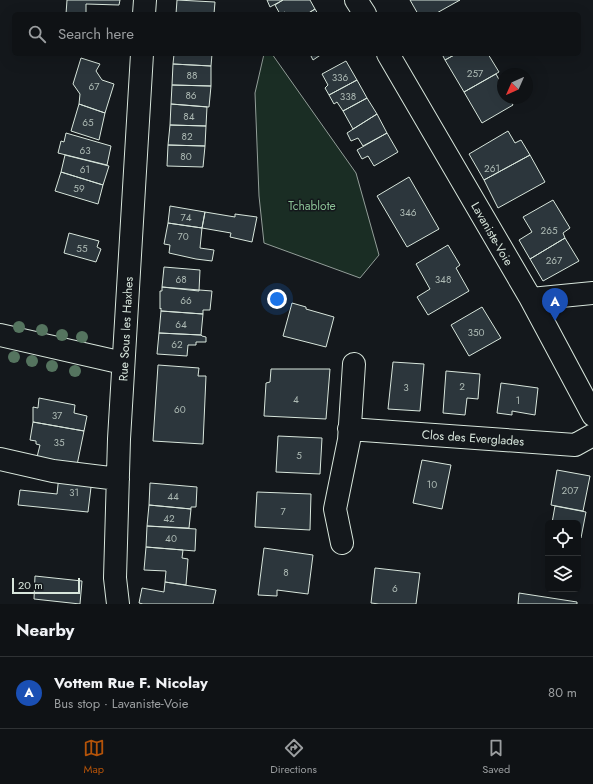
<!DOCTYPE html>
<meta charset="utf-8">
<style>
body{margin:0;font-family:Jost,sans-serif;background:#181b1e;color:#f1f3f6}
.controls{position:absolute;right:12px;bottom:12px;display:grid;overflow:hidden;border-radius:6px;box-shadow:0 4px 16px #0002}
.controls button{width:36px;height:36px;display:grid;place-items:center;padding:0;border:0;border-bottom:1px solid #2f3234;background:#0f1215;color:#f1f3f6;font:20px sans-serif}
.compass{position:absolute;left:497px;top:68px;width:36px;height:36px;border-radius:50%;background:#0f1215;box-shadow:0 4px 16px #0002;rotate:225deg}
.scale{position:absolute;left:12px;bottom:10px;width:68px;box-sizing:border-box;padding-left:4px;border:2px solid #d8e6dc;border-top:0;font-size:11px;line-height:14px;white-space:nowrap;color:#d8e6dc;-webkit-text-stroke:3px #14181c;paint-order:stroke}
.you{position:absolute;left:277px;top:299px;width:14px;height:14px;margin:-10px;border:3px solid #fff;border-radius:50%;background:#1a73e8;box-shadow:0 0 0 6px #1a73e833}
.badge{display:grid;place-items:center;width:26px;height:26px;border-radius:50%;background:#b45309;color:#fff;font-size:13px;font-weight:700}
.pin{position:absolute;translate:-50% -33px;filter:drop-shadow(0 1px 2px #0008)}
.pin::after{content:'';position:absolute;top:21px;width:14px;height:12px;background:inherit;clip-path:polygon(0 0,100% 0,50% 100%)}
.list{margin:0;padding:0;list-style:none}
h2{display:flex;justify-content:space-between;align-items:center;height:52px;margin:0;padding:0 16px;font-size:17px}
h2 small{font-size:13px;font-weight:400;color:#9b9ea0}
.list li{display:grid;grid-template-columns:26px 1fr auto;gap:12px;align-items:center;box-sizing:border-box;height:72px;padding:0 16px;border-top:1px solid #2f3234}
.list b{display:block;font-size:15px;white-space:nowrap}
.list p{margin:0;font-size:13px;white-space:nowrap;color:#9b9ea0}
.list em{font-size:13px;font-style:normal;color:#9b9ea0}
.icon{flex:none;width:22px;height:22px;fill:none;stroke:currentColor;stroke-width:2;stroke-linecap:round;stroke-linejoin:round}
.map{position:relative;flex:none;width:593px;height:604px;overflow:hidden}
.search{position:absolute;background:#0f1215;box-shadow:0 4px 16px #0002;left:12px;right:12px;top:12px;height:44px;display:flex;align-items:center;gap:10px;box-sizing:border-box;padding:0 14px;border-radius:6px;color:#9b9ea0;font-size:15px}
.sheet{height:124px;background:#0f1215}
nav{display:flex;justify-content:space-around;align-items:center;box-sizing:border-box;height:56px;border-top:1px solid #2f3234;background:#0f1215;font-size:11px;color:#9b9ea0}
nav a{display:grid;justify-items:center;gap:2px}
nav .on{color:#b45309}
.map>svg:first-child{display:block}
</style>
<div class="map">
<svg width="593" height="604" viewBox="0 0 593 604">
<rect width="100%" height="100%" fill="#14181c"/>
<!-- green -->
<path fill="#1a2d24" stroke="#939e99" d="M264,54h8l84,119 23,82 -19,23 -96,-35 -5,-47 -4,-103z"/>
<!-- building -->
<path fill="#2c363c" stroke="#d8e6dc" d="M67,0h53l-1,5 -33,-1v10h-20z
M177,0l38,2 -1,12h-38z
M267,0h16l-13,7z
M283,0h27l5,9 -8,5h-21l-1,-2 -5,2 -5,-9z
M410,0h50l-25,14h-17z
M315,9l3,5h-11z
M174,54h38l-1,12 -38,-2z
M310,54h12l-9,6z
M442,54h14l-11,6z
M456,54h32l11,18 -35,20 -19,-32z
M81,58l19,6 -4,7 6,9 12,4 -9,29 -26,-9 1,-10 -7,-10z
M346,61l11,19 -28,15 -4,-7 3,-3 -6,-11z
M173,64l38,2v20l-39,-1z
M496,74l7,13v11h6l4,7 -31,18 -18,-31z
M357,80l10,18 -24,13 -6,-9 -3,2 -5,-9z
M172,85l39,1 -2,21 -38,-3z
M367,98l10,16 -24,15 -10,-18z
M79,104l26,9 -6,27 -28,-9z
M171,104l36,3 -1,19 -36,-1z
M377,114l10,19 -24,13 -5,-8 -7,3 -4,-8z
M170,125l36,1 -1,20 -37,-1z
M508,131l7,12 6,-3 9,15 -46,25 -15,-26z
M66,133l45,13 -4,19 -49,-12 3,-12 3,1z
M387,133l11,19 -24,14 -6,-10 -6,3 -5,-9z
M168,145l37,1 -2,21 -36,-1z
M65,155l44,11 -6,19 -42,-13z
M530,155l15,27 -47,26 -14,-28z
M61,172l42,13 -5,19 -43,-13z
M409,177l30,52 -32,18 -30,-51z
M553,200l17,28 -7,5 2,5 -35,21 -11,-19 13,-8 -9,-15z
M170,206l35,6 -3,16 -34,-5z
M205,212l30,5v-3l22,3 -5,25 -22,-5 1,-4 -29,-5z
M168,223l34,5 -2,20 14,2 -2,11 -16,-2 -27,-6 1,-8 -6,-1z
M69,233l30,8 -2,6 4,2 -5,13 -32,-9z
M565,238l14,23 -36,20 -13,-22z
M448,245l12,20 -4,3 13,23 -41,24 -11,-18 13,-8 -14,-25z
M164,267l36,3 -1,21 -37,-4z
M162,287l50,4 -2,19h-7v4l-42,-3v-3l-1,1v-18h2z
M292,303l14,4v2l28,8 -8,30 -43,-11z
M482,307l19,31 -32,18 -18,-31z
M161,311l42,3 -2,21 -42,-2z
M159,333l42,2 1,1 4,1v5h-10v3h-8l-1,11 -30,-2z
M393,362l31,2 -4,47 -32,-2z
M158,365l41,3 -1,8h8l-3,68 -50,-3z
M271,369h59l-4,50 -62,-3 2,-33 4,-1z
M446,371l34,3 -2,25 -11,-1 -2,17 -22,-2z
M501,383l37,5 -3,27 -23,-4v4l-15,-2z
M39,398l36,7 -1,8 13,3 -3,15 -51,-9v-15l5,1z
M33,422l51,9 -7,34 -40,-8 3,-12 -4,-1v-3l-6,-1z
M278,436l44,2 -2,36 -44,-2z
M422,460l29,5 -9,44 -29,-6z
M557,470l33,6 -7,35 -32,-6z
M59,475l33,4 -4,33 -70,-7 2,-15 37,4z
M150,483l47,4 -1,20h-5v2l-42,-4z
M257,492l54,2 -1,36 -55,-3z
M149,505l42,4 -2,19 -42,-2z
M555,506l31,6 -5,26h-3v-15h-26z
M147,526l49,3 -1,22 -49,-4z
M146,547l37,3 -1,8 6,1 -2,26 -21,-3 1,-11 -22,-1z
M264,548l49,7 -5,39 -31,-4v6l-19,-1z
M375,568l45,5 -4,31h-37l-8,-1z
M35,576l47,5 -2,23 -46,-5z
M165,582l51,8 -3,14h-70l-4,-1 3,-15 22,4z
M519,593l58,9v2h-59z"/>
<g fill="none" stroke-linecap="round" stroke-linejoin="round">
<!-- minor casing -->
<g stroke="#d8e6dc" stroke-width="24">
<path id="minor" d="M356,0l9,14
M144,14l1,-14
M388,54l143,245 62,116
M531,299l62,-6
M0,335l123,28
M349,429l226,16 18,-10
M0,459l53,12 65,8
M342,543l-7,-34 14,-69 5,-76
M118,604l-3,-26 4,-139 23,-385"/>
</g>
<!-- minor -->
<use href="#minor" stroke="#14181c" stroke-width="22"/>
</g>
<!-- trees -->
<g fill="#55745f">
<circle cx="19" cy="327" r="6"/>
<circle cx="42" cy="330" r="6"/>
<circle cx="62" cy="335" r="6"/>
<circle cx="82" cy="337" r="6"/>
<circle cx="14" cy="357" r="6"/>
<circle cx="32" cy="361" r="6"/>
<circle cx="52" cy="366" r="6"/>
<circle cx="75" cy="371" r="6"/>
</g>
<g text-anchor="middle" stroke-width="3" stroke-linejoin="round" paint-order="stroke">
<!-- number labels -->
<g font-size="10" fill="#adbab4">
<text x="475" y="77">257</text>
<text x="192" y="79">88</text>
<text x="340" y="81">336</text>
<text x="94" y="90">67</text>
<text x="191" y="99">86</text>
<text x="348" y="100">338</text>
<text x="189" y="120">84</text>
<text x="88" y="126">65</text>
<text x="187" y="140">82</text>
<text x="85" y="154">63</text>
<text x="186" y="160">80</text>
<text x="492" y="172">261</text>
<text x="85" y="173">61</text>
<text x="79" y="192">59</text>
<text x="408" y="216">346</text>
<text x="186" y="221">74</text>
<text x="549" y="234">265</text>
<text x="183" y="240">70</text>
<text x="82" y="252">55</text>
<text x="554" y="264">267</text>
<text x="181" y="283">68</text>
<text x="443" y="283">348</text>
<text x="186" y="304">66</text>
<text x="181" y="328">64</text>
<text x="476" y="336">350</text>
<text x="177" y="348">62</text>
<text x="462" y="390">2</text>
<text x="406" y="391">3</text>
<text x="296" y="403">4</text>
<text x="518" y="404">1</text>
<text x="180" y="413">60</text>
<text x="57" y="419">37</text>
<text x="59" y="446">35</text>
<text x="299" y="459">5</text>
<text x="432" y="488">10</text>
<text x="570" y="494">207</text>
<text x="74" y="496">31</text>
<text x="173" y="500">44</text>
<text x="283" y="515">7</text>
<text x="169" y="522">42</text>
<text x="171" y="542">40</text>
<text x="286" y="576">8</text>
<text x="395" y="592">6</text>
</g>
<!-- park labels -->
<g font-size="12" fill="#8ac095" stroke="#14181c">
<text x="312" y="210">Tchablote</text>
</g>
<!-- street labels -->
<g font-size="12" fill="#d8e6dc" stroke="#14181c">
<text transform="translate(492 234) rotate(60)" y="4">Lavaniste-Voie</text>
<text transform="translate(126 329) rotate(-87)" y="4">Rue Sous les Haxhes</text>
<text transform="translate(473 438) rotate(4)" y="4">Clos des Everglades</text>
</g>
</g>
</svg>
<div class="controls">
<button><svg class="icon" aria-label="locate" viewBox="0 0 24 24"><circle cx="12" cy="12" r="6"/><path d="M12 2v4M12 18v4M2 12h4M18 12h4"/></svg></button>
<button><svg class="icon" aria-label="layers" viewBox="0 0 24 24"><path d="M12 4l9 5-9 5-9-5zM3 14l9 5 9-5"/></svg></button>
</div>
<svg class="compass" viewBox="-18 -18 36 36"><path d="M0-13l5 13h-10z" fill="#e53935"/><path d="M0 13l5-13h-10z" fill="#9b9ea0"/></svg>
<div class="scale">20 m</div>
<div class="you"></div>
<div class="pin badge" style="left:555px;top:321px;background:#1a4fb4">A</div>
<div class="search"><svg class="icon" aria-label="search" viewBox="0 0 24 24"><circle cx="10" cy="10" r="6"/><path d="M15 15l6 6"/></svg>Search here</div>
</div>
<section class="sheet">
<h2>Nearby<small></small></h2>
<ul class="list">
<li><span class="badge" style="background:#1a4fb4">A</span><div><b>Vottem Rue F. Nicolay</b><p>Bus stop · Lavaniste-Voie</p></div><em>80 m</em></li>
</ul>
</section>
<nav>
<a class="on"><svg class="icon" aria-label="map" viewBox="0 0 24 24"><path d="M3 6l6-2 6 2 6-2v14l-6 2-6-2-6 2zM9 4v14M15 6v14"/></svg>Map</a>
<a><svg class="icon" aria-label="directions" viewBox="0 0 24 24"><path d="M12 3l9 9-9 9-9-9zM9 14v-3h6M13 9l2 2-2 2"/></svg>Directions</a>
<a><svg class="icon" aria-label="saved" viewBox="0 0 24 24"><path d="M7 4h10v16l-5-4-5 4z"/></svg>Saved</a>
</nav>
